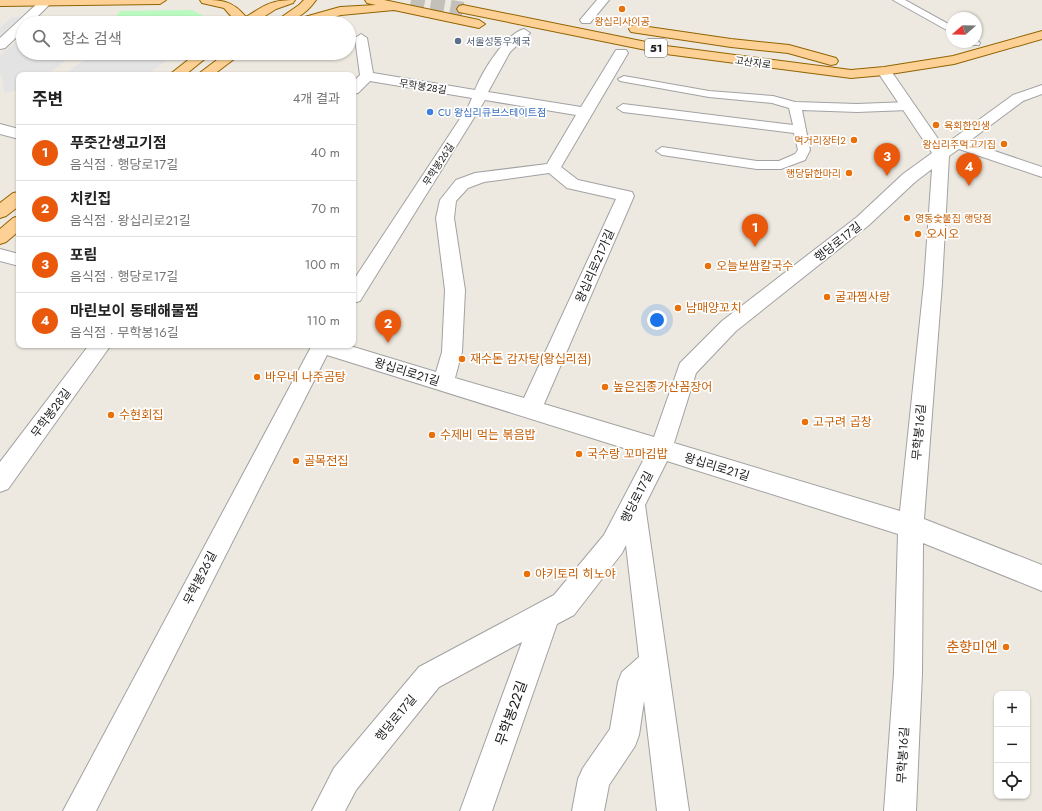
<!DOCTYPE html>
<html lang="ko">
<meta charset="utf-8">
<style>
body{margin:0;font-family:Jost,"Noto Sans KR",sans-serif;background:#f2f2f2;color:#222}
.controls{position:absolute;right:12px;bottom:12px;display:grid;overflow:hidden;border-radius:8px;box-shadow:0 1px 3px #0004}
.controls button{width:36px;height:36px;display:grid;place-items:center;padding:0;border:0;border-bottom:1px solid #e0e0e0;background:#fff;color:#222;font:20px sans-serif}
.compass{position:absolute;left:946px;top:12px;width:36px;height:36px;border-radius:50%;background:#fff;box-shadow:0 1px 3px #0004;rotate:250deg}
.you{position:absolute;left:657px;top:320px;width:14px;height:14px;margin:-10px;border:3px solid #fff;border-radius:50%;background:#1a73e8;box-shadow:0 0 0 6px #1a73e833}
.badge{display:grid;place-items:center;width:26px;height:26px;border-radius:50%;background:#ea580c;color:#fff;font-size:13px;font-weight:700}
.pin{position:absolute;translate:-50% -33px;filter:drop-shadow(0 1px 2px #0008)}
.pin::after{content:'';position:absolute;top:21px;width:14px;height:12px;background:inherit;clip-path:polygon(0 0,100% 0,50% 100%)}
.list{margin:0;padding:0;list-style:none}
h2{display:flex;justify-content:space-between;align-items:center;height:52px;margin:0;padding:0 16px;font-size:17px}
h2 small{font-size:13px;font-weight:400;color:#767676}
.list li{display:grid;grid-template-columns:26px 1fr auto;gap:12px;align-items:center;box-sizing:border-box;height:56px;padding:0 16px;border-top:1px solid #e0e0e0}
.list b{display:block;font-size:15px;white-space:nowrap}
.list p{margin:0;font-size:13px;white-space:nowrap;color:#767676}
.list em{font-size:13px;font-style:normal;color:#767676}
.icon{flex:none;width:22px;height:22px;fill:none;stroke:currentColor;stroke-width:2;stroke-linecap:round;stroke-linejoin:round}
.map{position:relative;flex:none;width:1042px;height:811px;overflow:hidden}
.search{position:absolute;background:#fff;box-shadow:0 1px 3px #0004;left:16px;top:16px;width:340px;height:44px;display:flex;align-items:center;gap:10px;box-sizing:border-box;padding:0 14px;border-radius:22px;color:#767676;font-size:15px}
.panel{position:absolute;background:#fff;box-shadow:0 1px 3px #0004;left:16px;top:72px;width:340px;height:276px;border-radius:8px}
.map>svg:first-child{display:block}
</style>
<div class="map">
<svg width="1042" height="811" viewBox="0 0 1042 811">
<rect width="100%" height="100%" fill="#ede9e0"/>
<!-- park -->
<path fill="#bafac0" d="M192,10l17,9 1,4h-99l9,-12z"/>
<!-- parking -->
<path fill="#e3e3e3" d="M12,17h9l-21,20v-9z
M23,36v17h52l-28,22h-28v22l-2,-7 -13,3 -2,-19 -2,1v-19z
M96,53h40l32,6 -21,16h-61l-18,-4z"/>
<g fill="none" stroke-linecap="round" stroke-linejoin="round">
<!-- primary-tunnel -->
<path stroke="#c3c0b9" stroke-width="14" stroke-dasharray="14 6" stroke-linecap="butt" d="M411,0l52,9"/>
<!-- service casing -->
<g stroke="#a2a2a2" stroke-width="2">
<path id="service" d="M893,0h12l47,26v7z
M976,39l4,4 -1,2h-8l-2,-3h7z
M624,76l85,15 64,5 22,6 62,2 51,-2 6,4 -6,4 -51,2 -55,-2 8,40 -5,10 -24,9h-24l-95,-14 -6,-4 6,-4 95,14h22l16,-7 3,-4 -4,-17 -171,-21 -6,-4 6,-4 170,21 -4,-17 -17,-5 -63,-6 -89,-16 -2,-2z"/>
</g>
<!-- minor casing -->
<g stroke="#a2a2a2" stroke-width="2">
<path id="minor" d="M41,0h10l1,2 -21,21h-8v8l-18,17 -5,1v-11z
M597,0h12l-19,23h-8l-2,-3z
M524,29l6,4 -20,19 -22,40 93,15 35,-57h10l2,3 -67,114 17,13 54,12 2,4 -90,208 110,33 26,-74 42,-42 135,-104 46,-43 29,-21 -55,-82 2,-3h10l54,78 70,-51 29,-10v9l-19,7 -55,41 74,25v10l-83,-28 -10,7 -7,127 -18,236 118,46v26l-119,-48 -1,130 -6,138h-32l10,-138 4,-139 -231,-73 -22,44 44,306h-32l-13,-110 -5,34 -4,11 -26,39 -5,26h-32l6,-32 5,-11 27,-39 8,-47 4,-10 17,-15 -13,-112 -4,8 -48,62 -17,9 -65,187h-32l62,-169 -83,45 -83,103 -11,21h-33l22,-43 85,-101 135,-72 50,-60 42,-80 -319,-100 -231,456h-33l248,-464 -1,-2h37l89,27 6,-20 3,-62 -9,-72 4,-18 16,-20 19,-7 72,-9 29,-49 -91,-15 -125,201 -7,2v-22l116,-176 3,-7 -102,-17 -12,12 -5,1v-12l7,-7 -5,-37 6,-4 6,4 6,35 102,17c7,-18 30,-56 49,-61zM932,169l-8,114 -24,228 -226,-68 22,-70 40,-42 133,-106 46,-43zM549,173l18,15 49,11 -92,199 -69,-20 7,-26 3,-62 -11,-72 2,-17 12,-13 16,-6z
M0,124l19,5v10l-19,-5z
M0,249l19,5v12l-19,-5z
M89,345h22l-103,144 -8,3v-30z"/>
</g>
<!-- primary casing -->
<g stroke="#926300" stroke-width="2">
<path id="primary" d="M0,0h166l-6,4 -160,2z
M200,0c22,0 32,0 46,17 19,-12 25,-17 49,-17l-2,3 -17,6 -22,14h-17l-13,-15 -22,-5z
M304,0h12c-11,16 -25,23 -43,23l26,-18z
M365,0h19l95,20 6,4 -6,4 -85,-18 -53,5 -29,8h-20l2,-3 46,-13 36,-2 -9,-2z
M463,5l203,41 185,24 33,-3 69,-11 89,-25v8l-88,25 -70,11 -33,3 -185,-24 -207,-42 -2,-3 2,-3z
M635,25l96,14 58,6 47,13 2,3 -2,3 -5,1 -43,-12 -57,-6 -100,-15 -2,-3 2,-3z
M197,53h15l-27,22h-16z
M226,53h16l-29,22h-16z
M19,192v14l-13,10 -6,2v-15l13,-10z
M19,216v15l-13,11 -6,2v-15l13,-11z"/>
</g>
<!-- service -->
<use href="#service" fill="#fff" fill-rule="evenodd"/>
<!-- minor -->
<use href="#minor" fill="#fff" fill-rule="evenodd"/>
<!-- primary -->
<use href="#primary" fill="#fdd195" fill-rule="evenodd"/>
</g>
<!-- markers -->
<g fill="#e8710a" stroke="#fff" stroke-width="1.5">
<circle cx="622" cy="9" r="4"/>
<circle cx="936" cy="125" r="4"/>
<circle cx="854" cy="140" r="4"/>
<circle cx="1004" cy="144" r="4"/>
<circle cx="849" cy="173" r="4"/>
<circle cx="907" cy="218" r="4"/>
<circle cx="918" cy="234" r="4"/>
<circle cx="708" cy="266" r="4"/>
<circle cx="827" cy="297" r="4"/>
<circle cx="678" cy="308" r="4"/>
<circle cx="462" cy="359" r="4"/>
<circle cx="257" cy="377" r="4"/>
<circle cx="605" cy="387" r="4"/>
<circle cx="111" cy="415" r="4"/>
<circle cx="805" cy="422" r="4"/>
<circle cx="432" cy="435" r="4"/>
<circle cx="579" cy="454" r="4"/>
<circle cx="296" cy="461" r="4"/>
<circle cx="527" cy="574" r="4"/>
<circle cx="1006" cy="647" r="4"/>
</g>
<circle fill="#5c6f8a" stroke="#fff" stroke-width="1.5" cx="458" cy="41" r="4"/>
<circle fill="#3f7fe0" stroke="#fff" stroke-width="1.5" cx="430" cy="112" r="4"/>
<g text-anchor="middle" stroke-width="3.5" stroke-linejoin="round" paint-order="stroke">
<!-- far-food labels -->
<g font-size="10" fill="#c56008" stroke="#fff" text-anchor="end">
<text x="622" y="25" text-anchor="middle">왕십리사이공</text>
<text x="944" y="129" text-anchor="start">육회한인생</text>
<text x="846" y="144">먹거리장터2</text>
<text x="996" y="148">왕십리주먹고기집</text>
<text x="841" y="177">행당닭한마리</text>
<text x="915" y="222" text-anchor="start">영동숯불집 행당점</text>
</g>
<!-- far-service labels -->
<g font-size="10" fill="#4e5e75" stroke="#fff" text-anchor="start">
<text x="466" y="45">서울성동우체국</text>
</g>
<!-- far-street labels -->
<g font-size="10" fill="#1b1b1b" stroke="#fff">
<text transform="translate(753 62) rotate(8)" y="4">고산자로</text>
<text transform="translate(423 86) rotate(9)" y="4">무학봉28길</text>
<text transform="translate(438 164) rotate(-57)" y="4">무학봉26길</text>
</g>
<!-- far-shop labels -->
<g font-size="10" fill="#366cbe" stroke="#fff" text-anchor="start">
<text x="438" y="116">CU 왕십리큐브스테이트점</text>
</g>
<!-- shield labels -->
<rect fill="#fff" stroke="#5f5f5f" stroke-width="1" x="645" y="39" width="22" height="18" rx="3"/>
<g font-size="11" font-weight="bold" fill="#1b1b1b">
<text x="656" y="52">51</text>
</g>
<!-- food labels -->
<g font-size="12" fill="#c56008" stroke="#fff" text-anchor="start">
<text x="926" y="238">오시오</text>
<text x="716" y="270">오늘보쌈칼국수</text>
<text x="835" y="301">굴과찜사랑</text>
<text x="686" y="312">남매양꼬치</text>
<text x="470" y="363">재수돈 감자탕(왕십리점)</text>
<text x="265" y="381">바우네 나주곰탕</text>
<text x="613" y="391">높은집종가산꼼장어</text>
<text x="119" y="419">수현회집</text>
<text x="813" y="426">고구려 곱창</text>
<text x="440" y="439">수제비 먹는 볶음밥</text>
<text x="587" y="458">국수랑 꼬마김밥</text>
<text x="304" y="465">골목전집</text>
<text x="535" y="578">야키토리 히노야</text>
</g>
<!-- street labels -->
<g font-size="12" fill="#1b1b1b" stroke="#fff">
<text transform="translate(838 242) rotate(-38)" y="4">행당로17길</text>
<text transform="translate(595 266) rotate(-66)" y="4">왕십리로21가길</text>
<text transform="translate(407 372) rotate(17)" y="4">왕십리로21길</text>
<text transform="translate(51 413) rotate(-53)" y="4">무학봉28길</text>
<text transform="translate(919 432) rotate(-85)" y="4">무학봉16길</text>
<text transform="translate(717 467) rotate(17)" y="4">왕십리로21길</text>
<text transform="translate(637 497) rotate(-63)" y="4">행당로17길</text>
<text transform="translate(200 578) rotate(-63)" y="4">무학봉26길</text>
<text transform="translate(396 718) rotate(-50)" y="4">행당로17길</text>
<text transform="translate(903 755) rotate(-87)" y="4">무학봉16길</text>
</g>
<!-- near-food labels -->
<g font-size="14" fill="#c56008" stroke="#fff" text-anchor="end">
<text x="998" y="652">춘향미엔</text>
</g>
<!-- near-street labels -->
<g font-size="14" fill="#1b1b1b" stroke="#fff">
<text transform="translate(511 713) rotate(-70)" y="5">무학봉22길</text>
</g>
</g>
</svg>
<div class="controls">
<button>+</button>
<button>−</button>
<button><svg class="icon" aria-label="locate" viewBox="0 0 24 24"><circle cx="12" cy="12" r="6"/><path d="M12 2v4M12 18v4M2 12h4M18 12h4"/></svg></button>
</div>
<svg class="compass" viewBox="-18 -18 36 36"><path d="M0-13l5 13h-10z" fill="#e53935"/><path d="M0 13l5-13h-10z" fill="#767676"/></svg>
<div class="you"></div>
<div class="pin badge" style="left:755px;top:247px">1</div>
<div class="pin badge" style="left:388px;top:343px">2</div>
<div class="pin badge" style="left:887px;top:176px">3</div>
<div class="pin badge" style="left:969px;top:186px">4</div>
<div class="search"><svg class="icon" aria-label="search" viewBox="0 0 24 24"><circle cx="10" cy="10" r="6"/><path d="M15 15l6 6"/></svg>장소 검색</div>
<section class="panel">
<h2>주변<small>4개 결과</small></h2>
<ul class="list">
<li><span class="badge">1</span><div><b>푸줏간생고기점</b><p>음식점 · 행당로17길</p></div><em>40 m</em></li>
<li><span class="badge">2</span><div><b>치킨집</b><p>음식점 · 왕십리로21길</p></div><em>70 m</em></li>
<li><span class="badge">3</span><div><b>포림</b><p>음식점 · 행당로17길</p></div><em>100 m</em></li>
<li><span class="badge">4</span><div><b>마린보이 동태해물찜</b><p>음식점 · 무학봉16길</p></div><em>110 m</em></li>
</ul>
</section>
</div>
